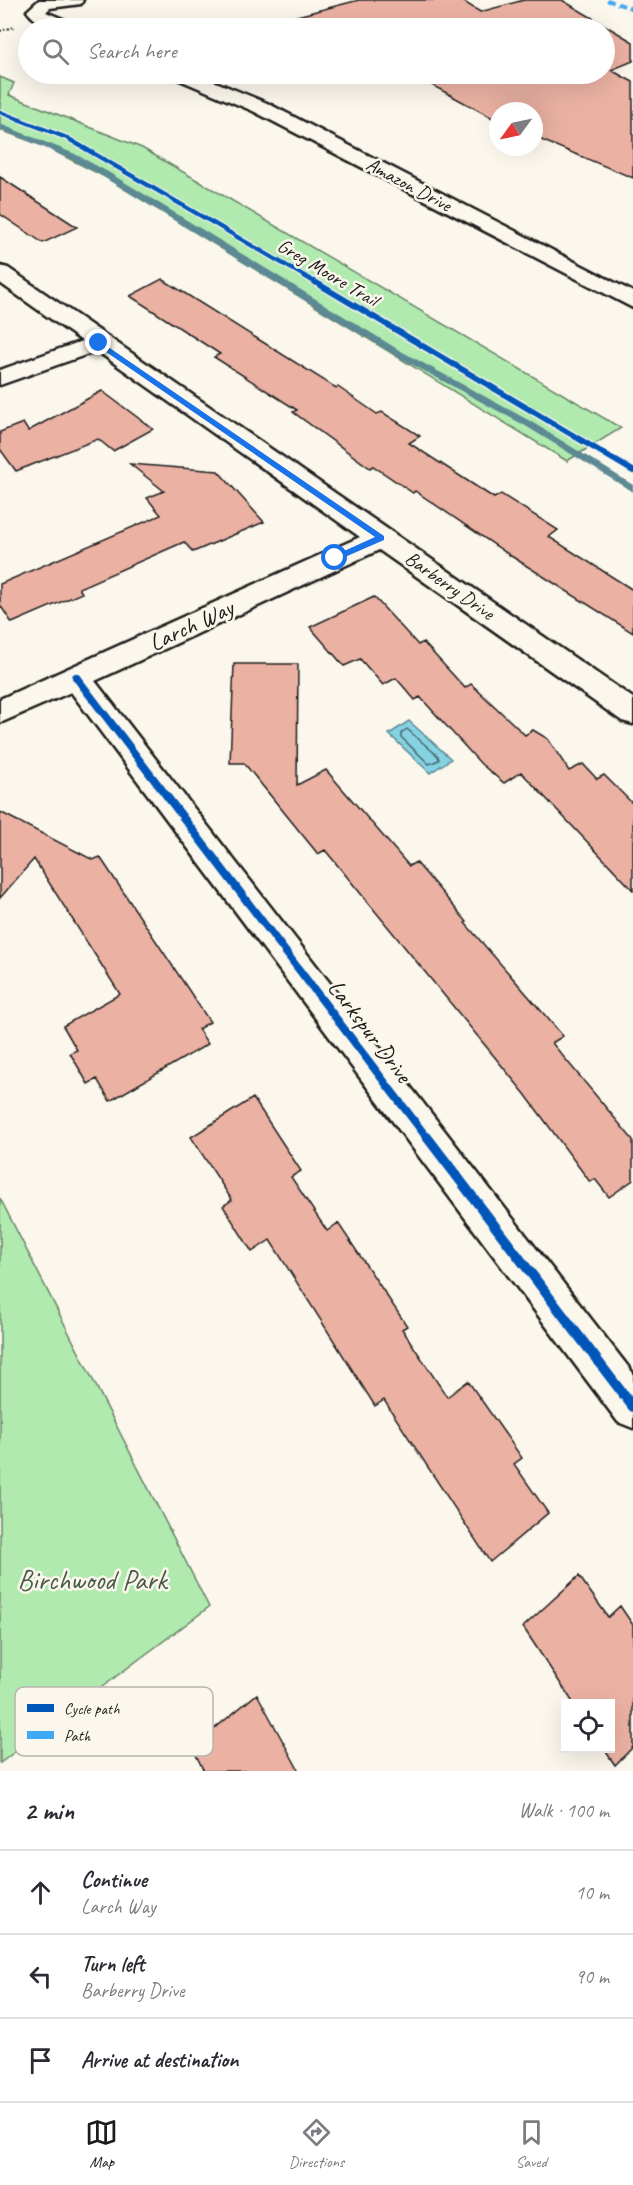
<!DOCTYPE html>
<meta charset="utf-8">
<style>
body{margin:0;font-family:Caveat,sans-serif;background:#f7f7f7;color:#2b2b33}
.controls{position:absolute;right:18px;bottom:18px;display:grid;overflow:hidden;border-radius:0px;box-shadow:0 6px 24px #0002}
.controls button{width:54px;height:54px;display:grid;place-items:center;padding:0;border:0;border-bottom:2px solid #e1e1e2;background:#fff;color:#2b2b33;font:30px sans-serif}
.compass{position:absolute;left:489px;top:102px;width:54px;height:54px;border-radius:50%;background:#fff;box-shadow:0 6px 24px #0002;rotate:237deg}
.stop{position:absolute;width:18px;height:18px;margin:-14px;border:4px solid #1a73e8;border-radius:50%;background:#fff}
.stop.end{background:#1a73e8;border-color:#fff;box-shadow:0 2px 6px #0008}
.list{margin:0;padding:0;list-style:none}
h2{display:flex;justify-content:space-between;align-items:center;height:78px;margin:0;padding:0 24px;font-size:26px}
h2 small{font-size:20px;font-weight:400;color:#7c7c81}
.list li{display:grid;grid-template-columns:39px 1fr auto;gap:18px;align-items:center;box-sizing:border-box;height:84px;padding:0 24px;border-top:2px solid #e1e1e2}
.list b{display:block;font-size:22px;white-space:nowrap}
.list p{margin:0;font-size:20px;white-space:nowrap;color:#7c7c81}
.list em{font-size:20px;font-style:normal;color:#7c7c81}
.icon{flex:none;width:33px;height:33px;fill:none;stroke:currentColor;stroke-width:2;stroke-linecap:round;stroke-linejoin:round}
.map{position:relative;flex:none;width:633px;height:1771px;overflow:hidden}
.search{position:absolute;background:#fff;box-shadow:0 6px 24px #0002;left:18px;right:18px;top:18px;height:66px;display:flex;align-items:center;gap:15px;box-sizing:border-box;padding:0 21px;border-radius:33px;color:#7c7c81;font-size:22px}
.sheet{height:330px;background:#fff}
nav{display:flex;justify-content:space-around;align-items:center;box-sizing:border-box;height:84px;border-top:2px solid #e1e1e2;background:#fff;font-size:16px;color:#7c7c81}
nav a{display:grid;justify-items:center;gap:3px}
nav .on{color:#1c1c1c}
.map>svg:first-child{display:block}
</style>
<div class="map">
<svg width="633" height="1771" viewBox="0 0 633 1771">
<rect width="100%" height="100%" fill="#fbf7ec"/>
<filter id="ink" filterUnits="userSpaceOnUse"><feTurbulence type="fractalNoise" baseFrequency=".0167" numOctaves="2"/><feDisplacementMap in="SourceGraphic" scale="12" xChannelSelector="R" yChannelSelector="G"/><feConvolveMatrix kernelMatrix="1 2 1 2 8 2 1 2 1" color-interpolation-filters="sRGB"/></filter>
<g filter="url(#ink)">
<!-- green -->
<path fill="#b0eaaf" stroke="#668366" stroke-width="1.5" d="M0,77l14,6 -5,12 133,53 479,280 -54,33 -462,-284 -59,-30 -46,-17z
M0,1198l209,409 -209,156z"/>
<!-- water -->
<path fill="#85d2e3" stroke="#5b8993" stroke-width="1.5" d="M409,721l42,38 -21,14 -41,-39z"/>
<g fill="none" stroke-linecap="round" stroke-linejoin="round">
<!-- shore -->
<path stroke="#46656c" stroke-width="1.5" d="M407,729l31,27 1,4 -10,4 -28,-27v-4z"/>
<!-- stream -->
<path fill="#5b8993" fill-rule="evenodd" d="M0,124l75,30 33,18 291,178 131,71 103,64v7l-109,-67 -131,-71 -291,-178 -33,-18 -69,-29z"/>
</g>
<!-- building -->
<path fill="#ebb2a4" stroke="#1c1c1c" stroke-width="1.5" d="M359,0h102l19,12 44,-12h38l71,42v19l-22,9 22,12v96l-99,-41v-26h-36v10l-68,-37 -26,-10h200v-46h-315l-15,-6z
M0,177l77,50 -34,16 -43,-29z
M162,279l174,109 2,-1 39,27 5,-2 38,24 -11,7 85,55 7,-4 57,36 -9,7 84,53v43l-122,-77 -96,-65 -2,2 -40,-27 -3,2 -77,-56 4,-2 -83,-53 6,-3 -90,-58z
M102,391l51,38 -40,22 -15,-12 -82,32 -16,-22v-17l23,-9 5,8z
M130,464l88,7 46,51 -71,30 -9,-10 -105,46 3,5 -70,30 -12,-18v-21l161,-69 -14,-17 17,-7z
M374,597l44,48 5,-3 42,46 6,-4 54,51 8,-5 15,9 21,32 14,-7 14,15 7,-4 29,29v86l-112,-118 -17,11 -23,-19 -61,-67 -5,3 -19,-22 -13,7 -23,-26 -16,7 -34,-39z
M234,664h64l-1,121 29,-15 83,96 7,-4 51,60 -2,1 98,113 -11,7 81,97v40l-24,17 -14,-18 -5,3 -65,-88 -200,-244 -7,4 -74,-91h-14z
M0,812l93,48 7,-3 110,165 -12,7 10,15 -98,57 -13,-22 -9,5 -18,-31 7,-3 -14,-24 57,-32 -86,-135 -34,39z
M253,1098l48,73 -10,6 36,54 11,-8 69,103 -5,3 45,68 21,-16 54,77 -8,6 34,49 -58,49 -106,-162 -9,6 -105,-166 -18,12 -29,-46 9,-6 -41,-63z
M579,1576l29,41 12,-11 13,19v122l-18,18 -11,-16h6v-45h-36l-51,-77z
M257,1694l42,77h-95l-12,-24z"/>
<g fill="none" stroke-linecap="round" stroke-linejoin="round">
<!-- street casing -->
<g stroke="#1c1c1c" stroke-width="5">
<path id="street" d="M39,0h44l-2,4 -31,4 -4,4 29,12 2,4c-19,0 -38,0 -50,-17z
M172,74h24l71,29 366,189v16l-380,-197 -78,-33z
M0,266l8,2 625,430v26l-11,-3 -243,-171 -284,131 538,692v55l-15,-6 -547,-730 -71,31v-24l360,-162 -263,-186 -97,34v-15l82,-29 -82,-58z"/>
</g>
<!-- path -->
<path stroke="#1c1c1c" stroke-width="2" stroke-dasharray="2 2" stroke-linecap="butt" d="M0,31l14,-4"/>
<!-- street -->
<use href="#street" fill="#fbf7ec" fill-rule="evenodd"/>
<!-- quiet -->
<path stroke="#3fa9f5" stroke-width="4" stroke-dasharray="7 4" stroke-linecap="butt" d="M607,0l26,9"/>
<!-- cycleway-far3 casing -->
<g stroke="#fbf7ec" stroke-width="7">
<path id="cycleway-far3" d="M0,112l67,26 251,146"/>
</g>
<!-- cycleway-far2 casing -->
<g stroke="#fbf7ec" stroke-width="9">
<path id="cycleway-far2" d="M315,282l318,189"/>
</g>
<!-- cycleway-far1 casing -->
<g stroke="#fbf7ec" stroke-width="11">
<path id="cycleway-far1" d="M76,677l352,462"/>
</g>
<!-- cycleway casing -->
<g stroke="#fbf7ec" stroke-width="14">
<path id="cycleway" d="M427,1137l206,270"/>
</g>
<!-- cycleway-far3 -->
<use href="#cycleway-far3" stroke="#0057b8" stroke-width="4.5"/>
<!-- cycleway-far2 -->
<use href="#cycleway-far2" stroke="#0057b8" stroke-width="6"/>
<!-- cycleway-far1 -->
<use href="#cycleway-far1" stroke="#0057b8" stroke-width="8"/>
<!-- cycleway -->
<use href="#cycleway" stroke="#0057b8" stroke-width="10"/>
</g>
</g>
<!-- route -->
<path fill="#1a73e8" d="M96,342h5l283,194v4l-46,20h-5v-4l42,-19 -279,-192z"/>
<g text-anchor="middle" stroke-width="5" stroke-linejoin="round" paint-order="stroke">
<!-- far-street labels -->
<g font-size="20" fill="#1c1c1c" stroke="#fbf7ec">
<text transform="translate(409 184) rotate(28)" y="7">Amazon Drive</text>
<text transform="translate(328 272) rotate(31)" y="7">Greg Moore Trail</text>
<text transform="translate(450 585) rotate(35)" y="7">Barberry Drive</text>
</g>
<!-- street labels -->
<g font-size="24" fill="#1c1c1c" stroke="#fbf7ec">
<text transform="translate(191 625) rotate(-25)" y="8">Larch Way</text>
<text transform="translate(370 1031) rotate(53)" y="8">Larkspur Drive</text>
</g>
<!-- near-park labels -->
<g font-size="28" fill="#485a48" stroke="#fbf7ec">
<text x="92" y="1589">Birchwood Park</text>
</g>
</g>
<!-- legend -->
<rect x="15" y="1687" width="198" height="69" rx="9" fill="#fbf7ec" stroke="#b8b5ae" stroke-width="1.5"/>
<rect x="27" y="1704" width="27" height="8" fill="#0057b8"/>
<rect x="27" y="1731" width="27" height="8" fill="#3fa9f5"/>
<g font-size="16" fill="#1c1c1c">
<text x="64" y="1714">Cycle path</text>
<text x="64" y="1741">Path</text>
</g>
</svg>
<div class="controls">
<button><svg class="icon" aria-label="locate" viewBox="0 0 24 24"><circle cx="12" cy="12" r="6"/><path d="M12 2v4M12 18v4M2 12h4M18 12h4"/></svg></button>
</div>
<svg class="compass" viewBox="-18 -18 36 36"><path d="M0-13l5 13h-10z" fill="#e53935"/><path d="M0 13l5-13h-10z" fill="#7c7c81"/></svg>
<div class="stop" style="left:335px;top:558px"></div>
<div class="stop end" style="left:99px;top:343px"></div>
<div class="search"><svg class="icon" aria-label="search" viewBox="0 0 24 24"><circle cx="10" cy="10" r="6"/><path d="M15 15l6 6"/></svg>Search here</div>
</div>
<section class="sheet">
<h2>2 min<small>Walk · 100 m</small></h2>
<ul class="list">
<li><svg class="icon" aria-label="ahead" viewBox="0 0 24 24"><path d="M12 20V5M6 11l6-6 6 6"/></svg><div><b>Continue</b><p>Larch Way</p></div><em>10 m</em></li>
<li><svg class="icon" aria-label="left" viewBox="0 0 24 24"><path d="M17 20v-9H6M10 6l-5 5 5 5"/></svg><div><b>Turn left</b><p>Barberry Drive</p></div><em>90 m</em></li>
<li><svg class="icon" aria-label="arrive" viewBox="0 0 24 24"><path d="M6 21V4h12l-3 4 3 4H6"/></svg><div><b>Arrive at destination</b></div></li>
</ul>
</section>
<nav>
<a class="on"><svg class="icon" aria-label="map" viewBox="0 0 24 24"><path d="M3 6l6-2 6 2 6-2v14l-6 2-6-2-6 2zM9 4v14M15 6v14"/></svg>Map</a>
<a><svg class="icon" aria-label="directions" viewBox="0 0 24 24"><path d="M12 3l9 9-9 9-9-9zM9 14v-3h6M13 9l2 2-2 2"/></svg>Directions</a>
<a><svg class="icon" aria-label="saved" viewBox="0 0 24 24"><path d="M7 4h10v16l-5-4-5 4z"/></svg>Saved</a>
</nav>
